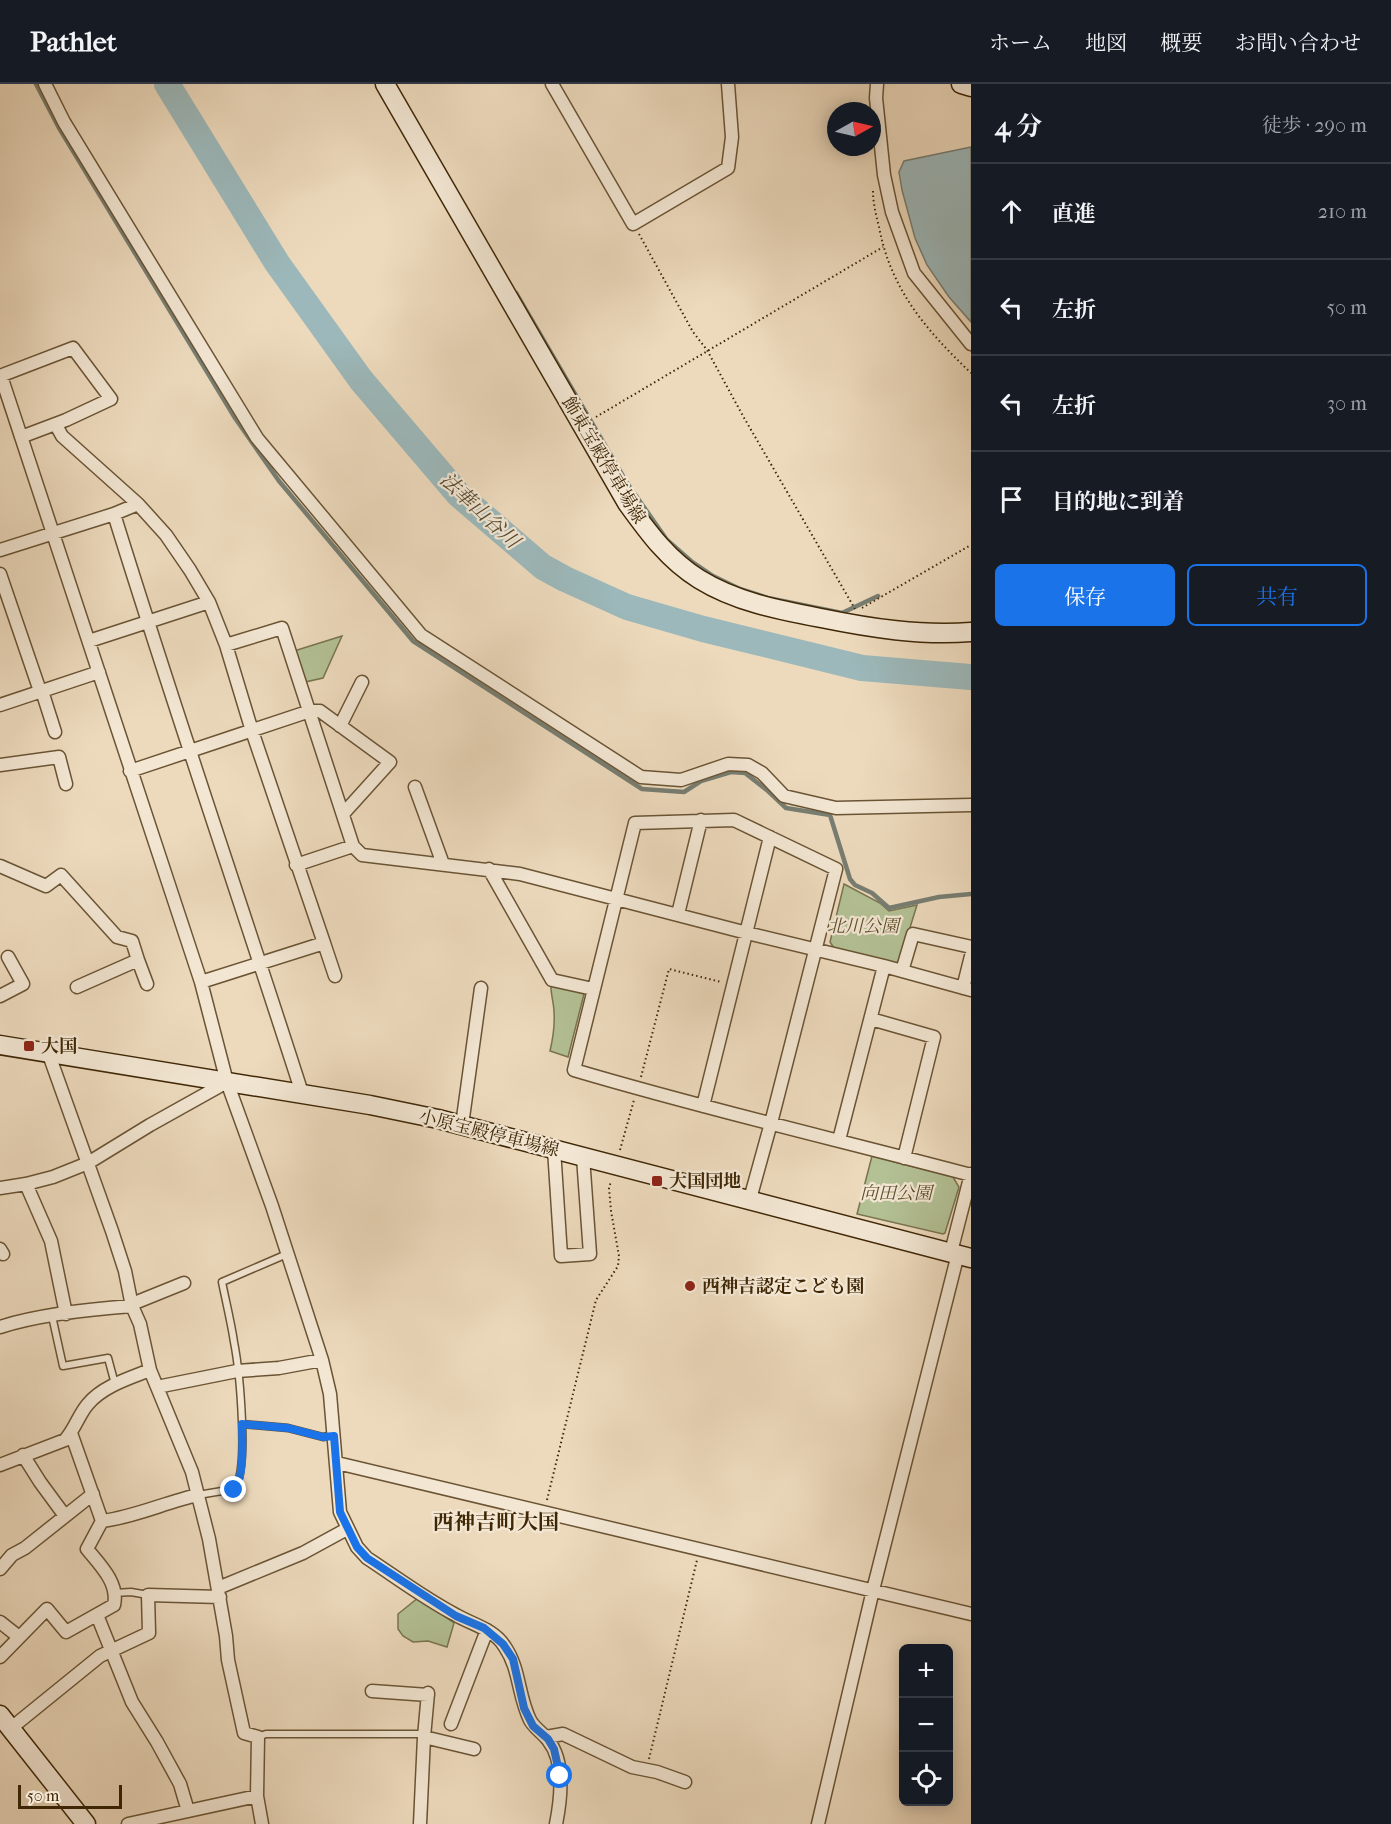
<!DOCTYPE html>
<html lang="ja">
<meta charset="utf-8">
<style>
body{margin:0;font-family:"IM FELL French Canon","Noto Serif JP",serif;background:#20242c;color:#f1f3f6}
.controls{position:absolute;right:18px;bottom:18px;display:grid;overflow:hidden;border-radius:9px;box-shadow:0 3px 15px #0003}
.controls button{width:54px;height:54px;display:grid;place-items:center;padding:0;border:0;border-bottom:2px solid #363941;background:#171b24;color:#f1f3f6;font:30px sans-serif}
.compass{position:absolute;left:827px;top:18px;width:54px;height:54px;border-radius:50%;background:#171b24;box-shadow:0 3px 15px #0003;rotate:82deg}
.scale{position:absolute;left:18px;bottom:15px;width:104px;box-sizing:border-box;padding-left:6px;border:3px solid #3f2706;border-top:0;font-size:16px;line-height:21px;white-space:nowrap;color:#3f2706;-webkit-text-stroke:4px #f3e7d4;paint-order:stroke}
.stop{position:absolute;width:18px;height:18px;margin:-14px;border:4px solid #1a73e8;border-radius:50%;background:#fff}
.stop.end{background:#1a73e8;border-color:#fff;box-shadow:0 2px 6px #0008}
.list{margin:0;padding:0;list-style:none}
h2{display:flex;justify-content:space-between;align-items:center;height:78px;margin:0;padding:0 24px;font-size:26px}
h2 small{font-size:20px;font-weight:400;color:#9ea1a6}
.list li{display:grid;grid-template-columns:39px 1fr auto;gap:18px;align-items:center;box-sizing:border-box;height:96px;padding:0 24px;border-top:2px solid #363941}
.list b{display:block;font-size:22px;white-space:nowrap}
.list em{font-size:20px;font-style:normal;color:#9ea1a6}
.actions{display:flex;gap:12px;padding:18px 24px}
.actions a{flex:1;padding:14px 0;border:2px solid #1a73e8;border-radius:9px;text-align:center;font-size:21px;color:#1a73e8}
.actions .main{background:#1a73e8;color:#fff}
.icon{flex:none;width:33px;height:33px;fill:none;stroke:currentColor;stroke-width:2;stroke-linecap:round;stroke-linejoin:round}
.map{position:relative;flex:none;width:971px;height:1740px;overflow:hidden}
header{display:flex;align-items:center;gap:36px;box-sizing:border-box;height:84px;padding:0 30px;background:#171b24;border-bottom:2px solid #363941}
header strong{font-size:28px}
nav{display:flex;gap:33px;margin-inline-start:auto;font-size:21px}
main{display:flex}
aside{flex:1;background:#171b24}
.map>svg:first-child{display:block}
</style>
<header>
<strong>Pathlet</strong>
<nav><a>ホーム</a><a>地図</a><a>概要</a><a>お問い合わせ</a></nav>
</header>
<main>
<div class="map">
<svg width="971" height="1740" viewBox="0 0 971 1740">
<rect width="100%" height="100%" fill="#eddabd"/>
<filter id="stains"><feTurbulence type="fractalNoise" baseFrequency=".00333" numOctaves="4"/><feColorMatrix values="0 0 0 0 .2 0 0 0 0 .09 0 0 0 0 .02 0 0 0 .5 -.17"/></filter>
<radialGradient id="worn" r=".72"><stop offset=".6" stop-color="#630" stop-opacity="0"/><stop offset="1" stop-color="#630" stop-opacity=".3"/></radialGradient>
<!-- green -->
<path fill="#b3c195" stroke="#79744e" stroke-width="1.5" d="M342,552l-19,42 -18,4 -11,-31z
M844,800l36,19 9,8 28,-6 -17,55 -4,3 -62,-15 -4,-6z
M551,899l33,11 -16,63 -18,-6c3,-13 5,-26 4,-39 0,-9 -4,-20 -3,-29z
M872,1072l81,21 6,10 -14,46 -2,1 -86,-20z
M418,1514l36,25 -7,24 -19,-6 -15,1 -10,-6 -5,-7v-15z"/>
<!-- water -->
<path fill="#9cb8ba" stroke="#777e72" stroke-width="1.5" d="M971,63v175l-22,-25 -22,-32 -12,-27 -13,-48 -3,-18 5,-11z"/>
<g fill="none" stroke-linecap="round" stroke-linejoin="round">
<!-- stream -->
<path stroke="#777e72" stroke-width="4.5" d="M36,0l23,44 176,290 44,63 134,160 229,148 42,3 17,-11 30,-9 14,1 23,18 18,17 44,7 20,64 5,6 17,8 17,15 50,-11 32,-3
M516,209l111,190 40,57 24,21 22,15 27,13 28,9 74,15 36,-17"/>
<!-- river -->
<path stroke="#9cb8ba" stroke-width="26" d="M167,0l110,179 84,117 98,115 84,72 22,12 62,28 76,22 159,39 109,9"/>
<!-- service casing -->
<g stroke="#6a5434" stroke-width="9">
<path id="service" d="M52,1232l11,50 45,-8 7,26
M242,1340l46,4 35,9 11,-2
M198,1411l36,-6c16,-18 5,-121 0,-147 -3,-20 -8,-40 -12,-60l65,-28
M114,1509l17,-1 17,3
M258,1653l8,-3h158"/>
</g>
<!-- minor casing -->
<g stroke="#6a5434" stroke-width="15">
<path id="minor" d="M45,0l19,38 193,316 164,197 220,142 40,3 47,-16 20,1 14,8 22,23 52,12 135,-3
M552,0l81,140 95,-56 4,-31 -4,-53
M877,0l-1,14 8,77 8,37 22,61 57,71
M0,292l73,-28 38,51 -45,21 -45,17
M1,292l200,606 26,100 45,124 50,154 8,34 10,118 17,35 10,11c29,19 58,41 89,57 17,10 38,14 49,32 15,22 13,49 25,73 4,8 12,12 18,20 17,21 13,59 8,84
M56,341l6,11 76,68
M114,430c60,194 126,386 188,579
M0,466l114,-36 24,-10 28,31 24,35 19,32 17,43 26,86 72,212 -123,39
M0,490l40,117
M89,557l120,-39
M226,561l56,-17 71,218
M42,607l13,41
M0,621l99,-33
M340,642l22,-44
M0,681l59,-8 7,27
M130,687l180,-60h10l70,51 -47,52
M415,703l28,77
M296,781l57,-19 9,9 158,19 227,59 137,33 87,24
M0,782l46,20 15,-11 56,62 15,4 6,19 -61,27
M489,785l63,111 41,9
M678,830l23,-94
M324,859l11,33
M138,876l9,24
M902,887l11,-37 58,13
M963,904l8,-32
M0,912l23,-12 -15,-27
M871,935l63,18 -30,121
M48,968l64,179 13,40 7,35 8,18 10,46 42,102 17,67 17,97 2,24 16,73 14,4 -1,59 5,28
M703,1022l67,-269
M462,1041l19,-137
M839,1056l45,-174
M554,1065l7,107 29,-2 -7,-97
M26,1100l25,57 15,73
M0,1104l26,-4 27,-7 35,-14 62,-38 77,-43
M750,1115l21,-76 65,-254 -102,-49 -99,3 -61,247c131,39 265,70 397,105
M0,1165l3,5
M951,1168l20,-78
M132,1220l52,-21
M0,1243c40,-13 91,-18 132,-21
M157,1303l80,-16 42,-3 43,-8
M71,1349l31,88
M23,1371l17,27 25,34
M337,1379l634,151
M0,1381l65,-25c10,-11 14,-26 23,-36 15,-18 42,-26 62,-34
M0,1485l12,-14 13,-7 68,-54
M218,1504l85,-35 44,-24
M97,1531l35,87 25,40 23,42 8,27
M0,1538l19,15
M0,1573l47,-48 19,23 48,-27c5,-22 -14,-40 -27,-56l15,-28c33,-4 64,-19 96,-26
M372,1607l56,4
M451,1640l36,-94
M10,1645l90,-73 49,-23 -1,-38 72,2
M424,1653l50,12
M546,1653l17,-3 69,33 25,5 28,10
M128,1740l129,-28
M420,1740l4,-87 4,-44
M818,1740l55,-234 85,-336"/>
</g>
<!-- secondary casing -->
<g stroke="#3f2706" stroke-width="21">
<path id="secondary" d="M385,0l242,419c21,29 41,57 72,76 37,23 80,31 122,39 49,10 100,18 150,14
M961,0l10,3
M0,961l370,60 68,14 533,139
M0,1631l86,109"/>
</g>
<!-- path -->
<path stroke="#3f2706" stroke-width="2" stroke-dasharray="1.5 3" stroke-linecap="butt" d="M873,107c0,12 3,24 6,36 12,63 47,103 92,146
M639,150l54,98 14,18 36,66 112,193
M596,333l287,-170
M862,524l109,-63
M641,993l28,-108 52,13
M620,1066l14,-50
M547,1416l49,-200 22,-34 1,-10 -8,-45 -2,-23 2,-7
M649,1675l48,-199"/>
<!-- service -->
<use href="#service" stroke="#f3e7d4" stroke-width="6"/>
<!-- minor -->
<use href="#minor" stroke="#f3e7d4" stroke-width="12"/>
<!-- secondary -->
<use href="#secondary" stroke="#f3e7d4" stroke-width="18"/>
</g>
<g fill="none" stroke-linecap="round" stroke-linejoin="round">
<!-- route -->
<path stroke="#1a73e8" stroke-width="8" d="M234,1406c11,-14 8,-49 8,-66l46,4 35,9 11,-1 6,76 17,35 10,11 89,58 28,12 19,16 10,15 11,49 9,18 15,13 6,10 6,27"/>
</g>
<!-- markers -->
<g fill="#8f2418" stroke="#f3e7d4" stroke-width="2">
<rect x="23" y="956" width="12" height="12" rx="3"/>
<rect x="651" y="1091" width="12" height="12" rx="3"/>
<circle cx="690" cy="1202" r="6"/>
</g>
<g text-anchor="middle" stroke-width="4.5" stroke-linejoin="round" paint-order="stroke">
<!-- street labels -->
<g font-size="18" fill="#3f2706" stroke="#f3e7d4">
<text transform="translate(604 376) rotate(59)" y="6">飾東宝殿停車場線</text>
<text transform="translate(489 1049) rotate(14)" y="6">小原宝殿停車場線</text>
</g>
<!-- park labels -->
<g font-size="18" font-style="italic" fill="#5c4e2a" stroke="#f3e7d4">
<text x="863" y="848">北川公園</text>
<text x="896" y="1115">向田公園</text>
</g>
<!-- poi labels -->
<g font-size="18" font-weight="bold" fill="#3f2706" stroke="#f3e7d4" text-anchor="start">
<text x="41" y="968">大国</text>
<text x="669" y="1103">大国団地</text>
<text x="702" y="1208">西神吉認定こども園</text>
</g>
<!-- water labels -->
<g font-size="20" font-style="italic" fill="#564b33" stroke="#f3e7d4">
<text transform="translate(480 426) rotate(43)" y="7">法華山谷川</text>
</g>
<!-- quarter labels -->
<g font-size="21" font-weight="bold" fill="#3f2706" stroke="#f3e7d4">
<text x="496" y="1445">西神吉町大国</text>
</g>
</g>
<rect width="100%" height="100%" filter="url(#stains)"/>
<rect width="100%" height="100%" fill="url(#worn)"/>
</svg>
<div class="controls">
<button>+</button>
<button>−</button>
<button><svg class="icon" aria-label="locate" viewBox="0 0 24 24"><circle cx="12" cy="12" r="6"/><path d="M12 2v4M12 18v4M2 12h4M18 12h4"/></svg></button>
</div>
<svg class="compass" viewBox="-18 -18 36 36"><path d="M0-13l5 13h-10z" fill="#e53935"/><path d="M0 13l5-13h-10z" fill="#9ea1a6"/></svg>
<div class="scale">50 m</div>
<div class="stop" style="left:560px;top:1692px"></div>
<div class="stop end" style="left:234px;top:1406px"></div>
</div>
<aside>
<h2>4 分<small>徒歩 · 290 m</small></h2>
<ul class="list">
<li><svg class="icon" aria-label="ahead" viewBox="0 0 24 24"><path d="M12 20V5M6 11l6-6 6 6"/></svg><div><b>直進</b></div><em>210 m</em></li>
<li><svg class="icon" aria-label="left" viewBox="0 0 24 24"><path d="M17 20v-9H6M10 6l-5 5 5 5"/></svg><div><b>左折</b></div><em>50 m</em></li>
<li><svg class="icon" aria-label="left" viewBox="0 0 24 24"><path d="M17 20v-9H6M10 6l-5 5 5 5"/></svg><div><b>左折</b></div><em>30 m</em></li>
<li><svg class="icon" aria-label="arrive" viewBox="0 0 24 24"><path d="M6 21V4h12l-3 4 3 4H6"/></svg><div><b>目的地に到着</b></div></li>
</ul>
<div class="actions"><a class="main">保存</a><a>共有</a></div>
</aside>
</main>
